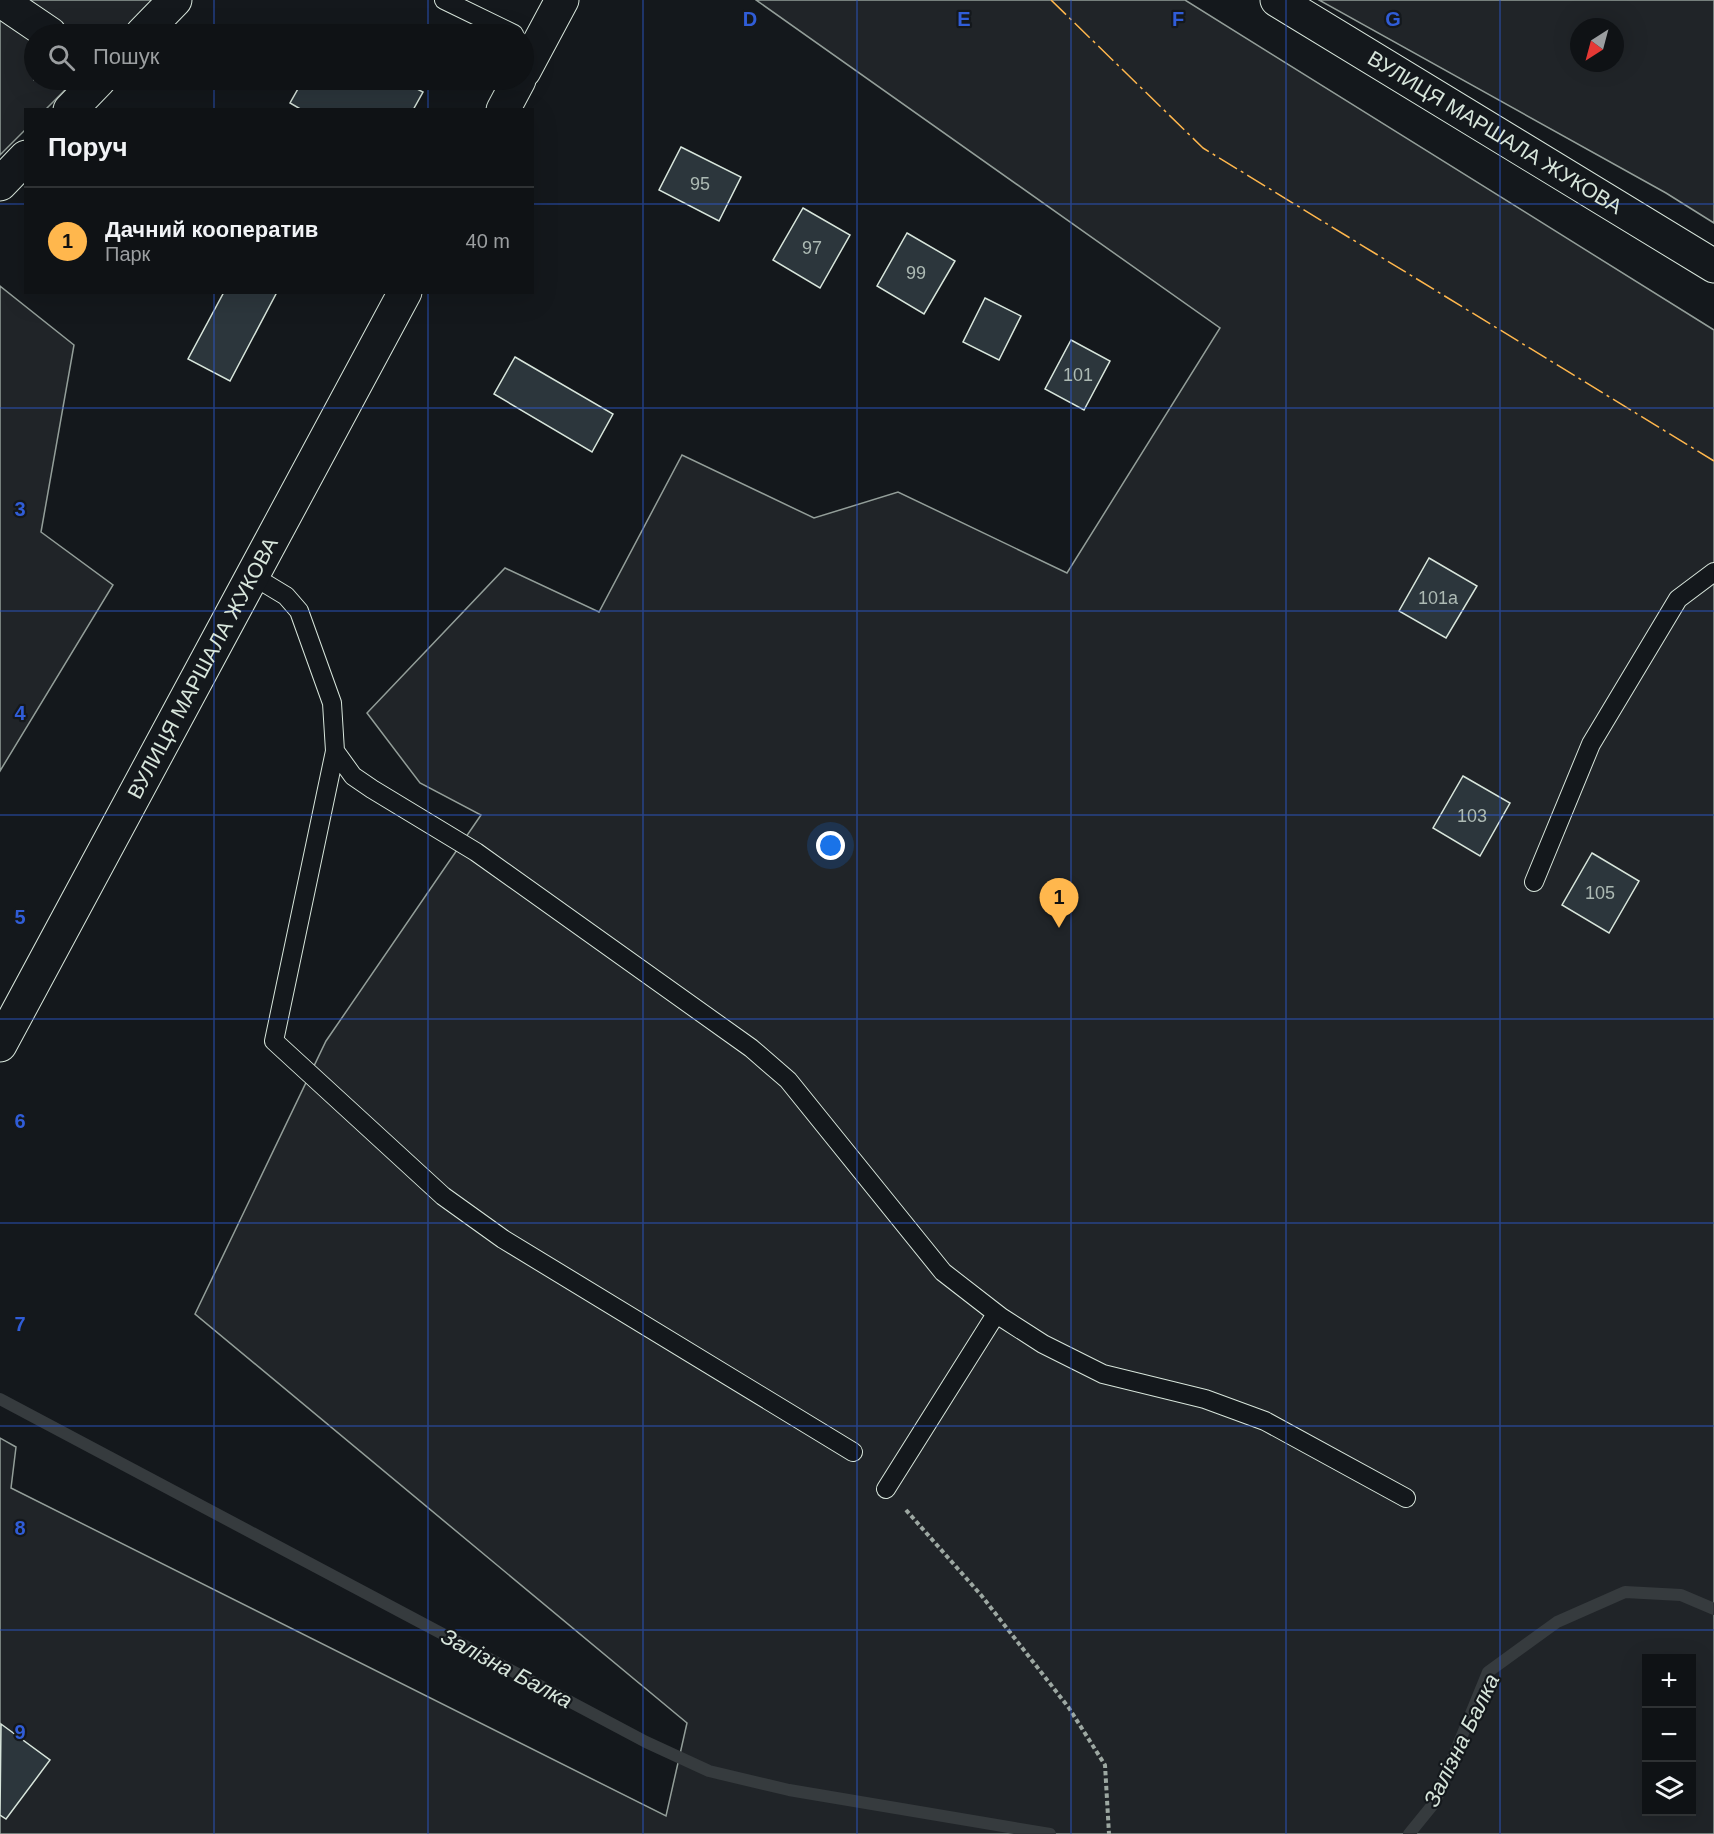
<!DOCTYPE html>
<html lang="uk">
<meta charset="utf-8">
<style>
body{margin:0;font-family:Helvetica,sans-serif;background:#1d2022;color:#f1f3f6}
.controls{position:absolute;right:18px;bottom:18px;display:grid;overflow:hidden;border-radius:0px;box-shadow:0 6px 24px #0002}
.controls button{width:54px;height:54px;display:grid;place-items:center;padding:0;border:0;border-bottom:2px solid #2f3234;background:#0f1215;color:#f1f3f6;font:30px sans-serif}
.compass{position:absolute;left:1570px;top:18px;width:54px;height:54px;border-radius:50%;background:#0f1215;box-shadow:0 6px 24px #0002;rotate:216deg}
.you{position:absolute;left:831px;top:846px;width:21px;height:21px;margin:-15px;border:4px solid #fff;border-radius:50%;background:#1a73e8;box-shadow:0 0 0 9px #1a73e833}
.badge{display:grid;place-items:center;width:39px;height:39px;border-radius:50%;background:#ffb74d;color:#111;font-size:20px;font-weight:700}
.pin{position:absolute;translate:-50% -50px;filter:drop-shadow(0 2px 3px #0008)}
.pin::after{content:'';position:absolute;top:32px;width:21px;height:18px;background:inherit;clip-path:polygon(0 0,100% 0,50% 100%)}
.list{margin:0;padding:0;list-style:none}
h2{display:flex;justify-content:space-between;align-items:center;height:78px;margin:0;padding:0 24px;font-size:26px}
h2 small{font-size:20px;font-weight:400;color:#9b9ea0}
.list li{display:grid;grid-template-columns:39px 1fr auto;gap:18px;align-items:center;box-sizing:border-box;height:108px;padding:0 24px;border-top:2px solid #2f3234}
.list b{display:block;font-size:22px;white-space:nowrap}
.list p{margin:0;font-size:20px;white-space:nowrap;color:#9b9ea0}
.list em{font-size:20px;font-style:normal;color:#9b9ea0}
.icon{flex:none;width:33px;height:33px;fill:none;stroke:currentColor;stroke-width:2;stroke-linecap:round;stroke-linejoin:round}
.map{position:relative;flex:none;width:1714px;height:1834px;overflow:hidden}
.search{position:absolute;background:#0f1215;box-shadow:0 6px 24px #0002;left:24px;top:24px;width:510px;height:66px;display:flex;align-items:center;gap:15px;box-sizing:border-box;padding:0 21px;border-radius:33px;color:#9b9ea0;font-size:22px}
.panel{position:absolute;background:#0f1215;box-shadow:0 6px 24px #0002;left:24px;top:108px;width:510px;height:186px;border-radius:0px}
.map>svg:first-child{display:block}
</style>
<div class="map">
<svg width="1714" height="1834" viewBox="0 0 1714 1834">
<rect width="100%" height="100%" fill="#14181c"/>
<!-- green -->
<path fill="#202428" stroke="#939e99" stroke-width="1.5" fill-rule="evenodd" d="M0,0h155l-35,34h-86v46h41l-29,29 -20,1 -1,20 -25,25z
M756,0h429l529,330v1504h-1714v-396l16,9 -5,41 655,328 21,-93 -492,-409 131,-273 155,-226 -61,-32 -53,-70 138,-145 94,44 83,-157 132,63 84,-26 169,81 153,-245zM1646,1658h46v154h-46z
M1319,0h395v223l-48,-30zM1579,27h36v36h-36z
M0,286l74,59 -33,187 72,53 -113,186z"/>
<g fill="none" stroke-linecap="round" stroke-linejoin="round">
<!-- stream -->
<path stroke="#363b3e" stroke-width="12" d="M0,1399l646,343 63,29 80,19 261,44
M1409,1834l26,-32 53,-130 69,-50 68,-30 56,3 33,14"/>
</g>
<!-- building -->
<path fill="#2c363c" stroke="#d8e6dc" stroke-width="1.5" d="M303,80h97l23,12 -10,18h-111l-12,-7z
M681,147l60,30 -22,44 -60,-31z
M803,208l47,27 -30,53 -47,-28z
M907,233l48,28 -31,53 -47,-28z
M224,292h53l-47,89 -42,-22z
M985,298l36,18 -22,44 -36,-18z
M1071,340l39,21 -26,49 -39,-21z
M515,357l98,57 -21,38 -98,-58z
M1429,558l48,28 -31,52 -47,-27z
M1463,776l47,27 -30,53 -47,-28z
M1592,853l47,28 -30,52 -47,-28z
M1,1724l49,36 -44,59 -6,-4z"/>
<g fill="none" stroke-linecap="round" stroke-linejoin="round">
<!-- service casing -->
<g stroke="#d8e6dc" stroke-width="20">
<path id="service" d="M444,0l70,34
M253,576l33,20 13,15 33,92 3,48 -61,290 169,155 60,43 350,213
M335,751l18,25 19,13 104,63 275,196 37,32 155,192 58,45 42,27 60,30 102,25 60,22 141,77
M1534,882l57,-138 87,-145 36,-27
M886,1489l110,-175"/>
</g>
<!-- minor casing -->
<g stroke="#d8e6dc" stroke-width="35">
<g id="minor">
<path d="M0,0l50,34"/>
<path id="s1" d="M1277,0l437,266"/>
<path d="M142,34l33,-34"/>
<path d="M70,110l29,-30"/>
<path d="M0,184l26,-27"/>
</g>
</g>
<!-- secondary casing -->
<g stroke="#d8e6dc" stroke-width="35">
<g id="secondary">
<path d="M524,71l38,-71"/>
<path d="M503,110l16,-30"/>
<path id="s2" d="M0,1045l405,-753"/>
</g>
</g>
<!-- path -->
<path stroke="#9da8a2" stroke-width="4" stroke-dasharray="4.5 3" stroke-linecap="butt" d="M906,1510l75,85 88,113 36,57 4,69"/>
<!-- service -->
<use href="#service" stroke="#14181c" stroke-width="18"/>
<!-- minor -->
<use href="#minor" stroke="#14181c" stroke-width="33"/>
<!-- secondary -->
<use href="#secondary" stroke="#14181c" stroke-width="33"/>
<!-- power -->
<path stroke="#ffb74d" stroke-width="1.5" stroke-dasharray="21 4.5 3 4.5" stroke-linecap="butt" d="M1051,0l152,148 511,313"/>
</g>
<!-- grid -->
<path fill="none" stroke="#305dd8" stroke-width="1.5" stroke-opacity="0.55" d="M214,0v34M428,0v34M643,0v1834M857,0v1834M1071,0v1834M1286,0v1834M1500,0v1834M214,80v30M428,80v30M0,204h26M532,204h1182M214,292v1542M428,292v1542M0,408h1714M0,611h1714M0,815h1714M0,1019h1714M0,1223h1714M0,1426h1714M0,1630h1714"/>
<g text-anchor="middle" stroke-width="4.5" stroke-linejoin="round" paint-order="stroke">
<!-- number labels -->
<g font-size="18" fill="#adbab4">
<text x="700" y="190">95</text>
<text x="812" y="254">97</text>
<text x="916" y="279">99</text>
<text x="1078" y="381">101</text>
<text x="1438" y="604">101а</text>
<text x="1472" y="822">103</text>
<text x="1600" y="899">105</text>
</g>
<!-- street labels -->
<g font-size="21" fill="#d8e6dc" stroke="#14181c">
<text dy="7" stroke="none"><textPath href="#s1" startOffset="255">ВУЛИЦЯ МАРШАЛА ЖУКОВА</textPath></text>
<text dy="7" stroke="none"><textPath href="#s2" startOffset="428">ВУЛИЦЯ МАРШАЛА ЖУКОВА</textPath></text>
</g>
<!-- water labels -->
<g font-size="22" font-style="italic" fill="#d8e6dc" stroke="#14181c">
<text transform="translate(507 1668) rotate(28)" y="8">Залізна Балка</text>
<text transform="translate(1461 1740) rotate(-64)" y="8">Залізна Балка</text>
</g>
</g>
<g font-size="20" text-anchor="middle" font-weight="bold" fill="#305dd8" stroke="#14181c" stroke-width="4.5" stroke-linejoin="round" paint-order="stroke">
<text x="750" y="26">D</text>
<text x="964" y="26">E</text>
<text x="1178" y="26">F</text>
<text x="1393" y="26">G</text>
<text x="20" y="516">3</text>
<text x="20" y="720">4</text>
<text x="20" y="924">5</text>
<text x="20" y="1128">6</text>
<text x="20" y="1331">7</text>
<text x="20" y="1535">8</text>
<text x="20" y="1739">9</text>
</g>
</svg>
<div class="controls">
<button>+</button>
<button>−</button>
<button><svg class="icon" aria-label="layers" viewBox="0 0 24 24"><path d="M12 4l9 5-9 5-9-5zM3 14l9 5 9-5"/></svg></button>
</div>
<svg class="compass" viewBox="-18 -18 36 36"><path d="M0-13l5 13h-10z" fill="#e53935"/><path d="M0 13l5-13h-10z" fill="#9b9ea0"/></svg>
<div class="you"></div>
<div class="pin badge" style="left:1059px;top:928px">1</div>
<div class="search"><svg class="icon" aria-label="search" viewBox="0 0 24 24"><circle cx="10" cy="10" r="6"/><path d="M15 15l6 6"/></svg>Пошук</div>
<section class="panel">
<h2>Поруч<small></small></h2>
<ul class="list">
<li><span class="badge">1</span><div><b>Дачний кооператив</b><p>Парк</p></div><em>40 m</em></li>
</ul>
</section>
</div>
